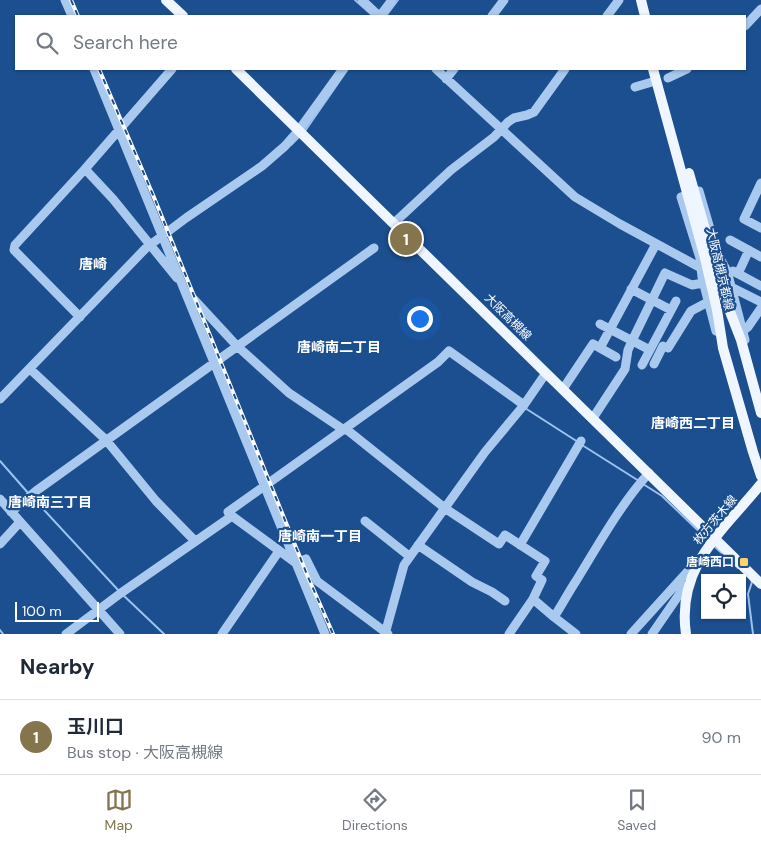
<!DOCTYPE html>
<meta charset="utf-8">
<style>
body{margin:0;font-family:"DM Sans","Noto Sans JP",sans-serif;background:#f6f6f7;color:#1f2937}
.controls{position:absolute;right:15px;bottom:15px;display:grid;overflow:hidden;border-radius:0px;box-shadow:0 1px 4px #0004}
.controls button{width:45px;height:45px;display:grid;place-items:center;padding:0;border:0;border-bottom:1px solid #e0e1e3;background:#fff;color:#1f2937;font:25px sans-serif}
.scale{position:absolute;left:15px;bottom:12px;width:84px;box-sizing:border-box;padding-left:5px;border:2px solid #fff;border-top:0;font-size:14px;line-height:18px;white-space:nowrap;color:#fff;-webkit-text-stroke:4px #1b4f8f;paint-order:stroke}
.you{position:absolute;left:419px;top:318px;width:18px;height:18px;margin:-12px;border:4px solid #fff;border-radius:50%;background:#1a73e8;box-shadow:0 0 0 8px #1a73e833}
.badge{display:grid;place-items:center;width:32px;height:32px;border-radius:50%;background:#84754c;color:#fff;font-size:16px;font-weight:700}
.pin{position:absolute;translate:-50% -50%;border:2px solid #fff;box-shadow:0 1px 5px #0006}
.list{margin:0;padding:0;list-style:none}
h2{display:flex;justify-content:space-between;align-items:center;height:65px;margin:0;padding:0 20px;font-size:21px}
h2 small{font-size:16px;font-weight:400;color:#747a83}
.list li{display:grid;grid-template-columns:32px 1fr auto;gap:15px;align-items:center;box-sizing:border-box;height:75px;padding:0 20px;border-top:1px solid #e0e1e3}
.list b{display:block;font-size:19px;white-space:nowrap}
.list p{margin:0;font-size:16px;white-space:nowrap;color:#747a83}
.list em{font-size:16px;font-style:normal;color:#747a83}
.icon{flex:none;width:28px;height:28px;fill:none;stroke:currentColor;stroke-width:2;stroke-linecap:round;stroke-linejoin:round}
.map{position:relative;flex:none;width:761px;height:634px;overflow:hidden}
.search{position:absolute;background:#fff;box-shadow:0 1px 4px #0004;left:15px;right:15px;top:15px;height:55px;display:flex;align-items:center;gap:12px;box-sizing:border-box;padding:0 18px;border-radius:0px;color:#747a83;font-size:19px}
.sheet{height:140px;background:#fff}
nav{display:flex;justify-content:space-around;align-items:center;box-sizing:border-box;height:70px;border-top:1px solid #e0e1e3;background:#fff;font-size:14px;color:#747a83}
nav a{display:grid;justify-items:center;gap:2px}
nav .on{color:#84754c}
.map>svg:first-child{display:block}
</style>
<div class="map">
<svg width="761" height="634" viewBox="0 0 761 634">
<rect width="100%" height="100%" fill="#1b4f8f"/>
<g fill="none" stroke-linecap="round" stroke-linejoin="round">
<!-- stream -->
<path stroke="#9cc4f0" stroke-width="2" d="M355,0l18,16
M386,16l12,-16
M305,131l43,-62
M291,145l9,-9
M525,408l53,34
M582,445l57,36
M0,461l29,33
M643,484l19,12 47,45
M32,497l87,94
M714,546l24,22
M751,580l1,2 -4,12 5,40
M122,594l42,40
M0,630l3,4"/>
<!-- minor -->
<path stroke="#a9c9ee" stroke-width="9" d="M65,0l7,16
M362,0l17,16
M380,16l12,-16
M492,16l12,-16
M607,16l12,-16
M745,26l16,-17
M94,69l231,565
M436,69l139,128 45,27 81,44
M668,78l19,-9
M446,79l8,-10
M635,87l17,-5
M85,169l28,30 64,79
M761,183l-17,36 17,9
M699,191l18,62 10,18 18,69
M684,196l-3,1 19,61 2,19 14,54
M394,223l57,-53 43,-33 14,-15 6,-4 13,-3 7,-3 31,-43
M730,240l31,17
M733,271l28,15
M738,274l11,-24
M731,287l30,15
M631,289l40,21
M189,294l48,52 52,47 55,37
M80,317l-66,-67 1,-5 70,-76 87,-100
M600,324l50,26
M743,331l5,-4 13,-19
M600,348l56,-104
M668,348l23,-37 17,-9
M654,364l9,-18
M642,365l34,-64
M30,369l76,71 50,61 39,40
M563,389l30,-45 23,13
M0,399l146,-151 40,-30 76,-52 23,-20 14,-16 44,-61
M593,418l32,-49 3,-19 4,-9 33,-68 27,12 11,-2
M346,429l100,80 53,35 6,-9 40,26 -9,15 6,4 -9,19
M0,499l120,135
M11,512l25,-21 338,-243
M230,516l-2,-4 210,-150 11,-11 75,54 22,-32
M365,521l44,35
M0,544l20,-22
M418,545l54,37 20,10 13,9
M520,545l61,-104
M66,634l55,-41 111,-77 64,47 10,-4 11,22 71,53
M222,634l57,-83
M385,634l19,-69 81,-113 39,-47
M509,634l24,-35 21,18
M576,634l-22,-17c8,-12 14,-24 22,-36 21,-34 46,-79 73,-108
M631,634l67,-74
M652,634l33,-48"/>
<!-- major -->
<path stroke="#f0f6ff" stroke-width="10" d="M166,0l17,16
M641,0l4,16
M236,69l525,515
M653,69l52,189 12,52 6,38 30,104 8,24
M689,173l23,81 15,50 14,36 20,73
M686,634c-10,-68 37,-103 75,-150"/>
<!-- rail casing -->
<g stroke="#fff" stroke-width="4">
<path id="rail" d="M71,0l7,16
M99,69l54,126 155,382 25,57"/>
</g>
<!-- rail -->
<use href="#rail" stroke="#1b4f8f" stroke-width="2" stroke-dasharray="5.5" stroke-linecap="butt"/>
</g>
<!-- markers -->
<rect fill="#ffd166" stroke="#1b4f8f" stroke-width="2" x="739" y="557" width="10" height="10" rx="2.5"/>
<g text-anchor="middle" stroke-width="4.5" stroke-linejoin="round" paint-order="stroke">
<!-- street labels -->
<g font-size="12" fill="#fff" stroke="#1b4f8f">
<text transform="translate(720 269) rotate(77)" y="4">大阪高槻京都線</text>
<text transform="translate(508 317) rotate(45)" y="4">大阪高槻線</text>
<text transform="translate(715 520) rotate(-50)" y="4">枚方茨木線</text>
</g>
<!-- poi labels -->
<g font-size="12" font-weight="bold" fill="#fff" stroke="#1b4f8f" text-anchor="end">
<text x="734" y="566">唐崎西口</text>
</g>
<!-- neighbourhood labels -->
<g font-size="14" font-weight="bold" fill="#fff" stroke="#1b4f8f">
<text x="93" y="269">唐崎</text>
<text x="339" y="352">唐崎南二丁目</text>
<text x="693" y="428">唐崎西二丁目</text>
<text x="50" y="507">唐崎南三丁目</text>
<text x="320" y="541">唐崎南一丁目</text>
</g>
</g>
</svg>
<div class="controls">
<button><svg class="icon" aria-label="locate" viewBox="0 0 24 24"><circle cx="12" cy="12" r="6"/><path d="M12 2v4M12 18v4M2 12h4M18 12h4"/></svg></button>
</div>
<div class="scale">100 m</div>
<div class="you"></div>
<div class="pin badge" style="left:406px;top:239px">1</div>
<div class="search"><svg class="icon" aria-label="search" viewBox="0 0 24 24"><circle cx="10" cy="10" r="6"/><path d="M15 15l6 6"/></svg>Search here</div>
</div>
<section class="sheet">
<h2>Nearby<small></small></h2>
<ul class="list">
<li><span class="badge">1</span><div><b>玉川口</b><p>Bus stop · 大阪高槻線</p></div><em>90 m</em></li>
</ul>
</section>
<nav>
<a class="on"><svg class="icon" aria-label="map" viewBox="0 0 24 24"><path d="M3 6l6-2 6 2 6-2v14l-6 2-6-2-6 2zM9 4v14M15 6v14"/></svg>Map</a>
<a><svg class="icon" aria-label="directions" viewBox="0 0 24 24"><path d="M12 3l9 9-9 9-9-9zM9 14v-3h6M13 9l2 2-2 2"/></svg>Directions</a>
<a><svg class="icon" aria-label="saved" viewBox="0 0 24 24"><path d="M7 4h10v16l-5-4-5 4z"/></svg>Saved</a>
</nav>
